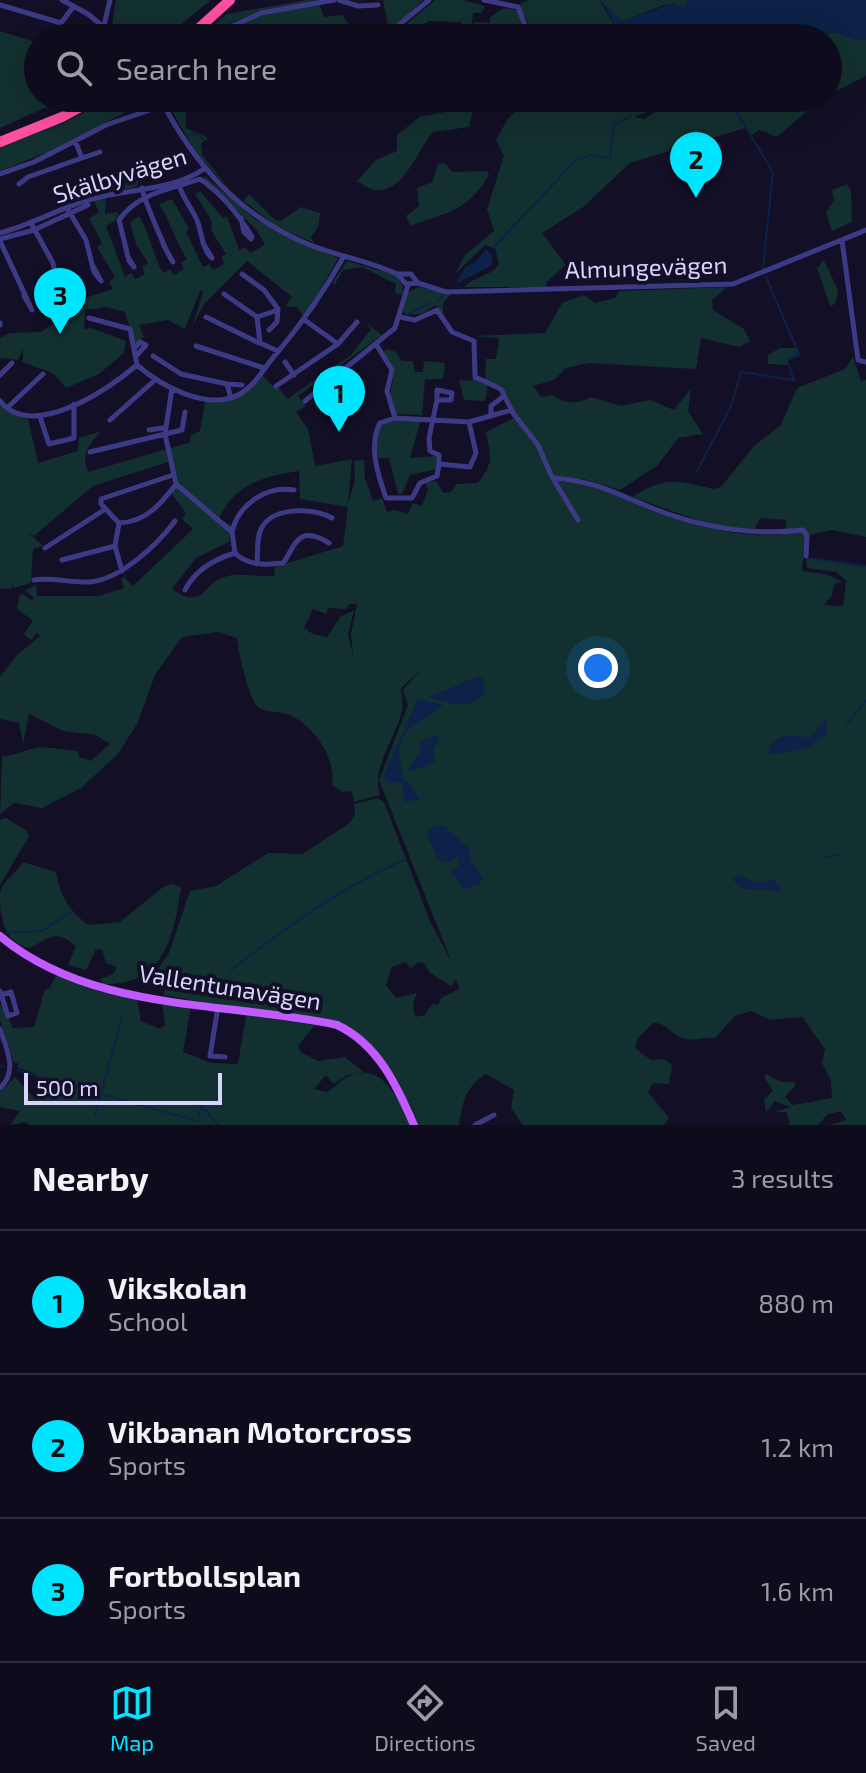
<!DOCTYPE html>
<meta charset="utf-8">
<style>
body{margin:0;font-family:"Exo 2",sans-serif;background:#1c1929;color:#f1f3f6}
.scale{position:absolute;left:24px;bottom:20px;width:198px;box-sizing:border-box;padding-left:8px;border:4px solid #d9d4ff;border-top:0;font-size:22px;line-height:28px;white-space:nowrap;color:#d9d4ff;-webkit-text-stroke:6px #130f26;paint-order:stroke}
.you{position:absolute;left:598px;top:668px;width:28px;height:28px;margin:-20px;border:6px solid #fff;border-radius:50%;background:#1a73e8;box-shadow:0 0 0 12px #1a73e833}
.badge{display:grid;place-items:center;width:52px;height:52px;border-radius:50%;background:#00e5ff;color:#111;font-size:26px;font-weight:700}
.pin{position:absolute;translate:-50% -66px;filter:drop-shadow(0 2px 4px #0008)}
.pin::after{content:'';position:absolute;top:42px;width:28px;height:24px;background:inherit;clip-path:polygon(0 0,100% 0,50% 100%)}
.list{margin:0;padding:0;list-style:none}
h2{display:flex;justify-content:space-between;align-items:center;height:104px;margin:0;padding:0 32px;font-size:34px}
h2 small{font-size:26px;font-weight:400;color:#9b9ba3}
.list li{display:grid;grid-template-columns:52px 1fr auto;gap:24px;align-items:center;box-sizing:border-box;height:144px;padding:0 32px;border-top:2px solid #2e2b3b}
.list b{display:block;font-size:30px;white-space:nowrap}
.list p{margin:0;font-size:26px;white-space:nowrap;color:#9b9ba3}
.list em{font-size:26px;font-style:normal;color:#9b9ba3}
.icon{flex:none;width:44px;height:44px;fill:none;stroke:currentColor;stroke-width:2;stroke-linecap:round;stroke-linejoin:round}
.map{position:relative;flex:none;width:866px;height:1125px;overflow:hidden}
.search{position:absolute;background:#0e0b1c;box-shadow:0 8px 32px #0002;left:24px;right:24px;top:24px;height:88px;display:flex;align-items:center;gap:20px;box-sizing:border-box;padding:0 28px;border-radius:44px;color:#9b9ba3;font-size:30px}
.sheet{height:536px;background:#0e0b1c}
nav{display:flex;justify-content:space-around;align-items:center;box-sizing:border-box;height:112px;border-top:2px solid #2e2b3b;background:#0e0b1c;font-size:22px;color:#9b9ba3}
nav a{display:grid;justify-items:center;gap:4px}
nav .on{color:#00e5ff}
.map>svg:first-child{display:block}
</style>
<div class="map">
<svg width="866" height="1125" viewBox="0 0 866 1125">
<rect width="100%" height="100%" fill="#130f26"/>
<!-- green -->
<path fill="#12302f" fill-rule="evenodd" d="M116,0h95l-47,38h-39l-13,-12z
M306,0h21l-65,11 -57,22 22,-19z
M383,0h40l-23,22 -26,16h-143l-1,-9 29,-13 60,-12 5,13 18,-2 14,18 32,-7z
M435,0h28l22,6 -3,7h-9l-3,25h-6l-3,-16 -32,-1 -27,17h-12z
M530,0h69l16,26h-10l11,3 3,9h-73l-2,-8 -11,3 -13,-25 1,-5z
M600,0h88l-4,8 -20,-3 -42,17z
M504,8l14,2 6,28h-52l2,-16 16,1v-6z
M0,31l38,12v55h29l-67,30z
M834,32l23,8 9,-1v37l-38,19v-57h-11z
M111,98h21l-7,4 3,9 -80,41 -48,19v-24l64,-24z
M464,98l10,9 -5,20 -36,5c-14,15 -29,62 -58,58 -6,-1 -13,-6 -18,-9l19,-21 21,-9v-16l24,-19 20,-3z
M511,98h152l-9,12 -20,7 11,2 16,-12 4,-9h157l-45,39 -17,-7 -10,6 -5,-8 -115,35 -48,45 -40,25 24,32 -20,17v5h-82c9,-10 26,-10 35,-23l-4,-16 -10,-3 -30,29 10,-19 29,-24 -7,-22 17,-53 -8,-16 11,-20 16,-17z
M186,105v23l22,10 -7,5 1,12 31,38 -36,-39 -26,-44z
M445,163l7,9 35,-1 2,4c-23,38 -42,37 -79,51l-4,-10 13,-10 -2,-18 15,-6 6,-18z
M138,175l2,5 -4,7 -47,9 -27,11 5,-8z
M205,176l51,44 82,38 -33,60 -8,-11 -12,-1 7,-9 -45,-36 -43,43 -12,23 11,-35 -3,-1 -15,38 -17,-9 -29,5 5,12 -9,7 -10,-32 -19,-5 -21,3 -1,19 7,-1 35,13 -2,12 -25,21 -33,14 -12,-14 -33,-13 2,-2v-10l-5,11 -18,-2v-20l10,-5 30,-1 45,-25v-9l28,-9 -4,-7 6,-5 -18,-30 5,-4 -13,-25 10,-5 -5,-12 12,-3 -1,16 13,-2 -2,8 -10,6 19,51 6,-4 4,6 10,-5 -3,-7 6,-4 -12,-19 -6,-21 9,-7c12,20 12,35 24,57l7,-4 4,6 10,-6 -3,-6 6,-4c-13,-21 -15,-34 -28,-55l13,-5 17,30 -3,3 17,35 6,-3 4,6 11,-6 -3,-7 5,-3 -15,-24 1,-9 -17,-27 5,-3 23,27 4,-2 12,34 7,-3 4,6 15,-8 -9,-16 -52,-50z
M847,184l4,7 1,31 -20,9 -6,-19 8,-11 -2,-11z
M249,194l25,25 7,2 20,-14 19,6 -2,14 -7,10 3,6 -38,-17 -39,-30 7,5z
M824,260l14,30 -3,14 -5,2 -13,-38z
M347,261l48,14 8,11 -1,9 -7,-2 1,-9 -34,-17 -19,3 -9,16 -1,-4z
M418,287l33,7 -8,9v13l-7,-11 -15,9 -15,1 -3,-3 5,-20z
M727,287l-15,13 1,10 31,19 6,12 -11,6 -38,-9 -5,31 -107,-6 -23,5 -12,12 -21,6 8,11 12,-2c11,10 25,9 38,2l30,9 29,-6 24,10 17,-22 -3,23 15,23 -25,4 -20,27 -38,25 -36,-11 -32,-1 24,43 3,-2 -21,-38c31,0 56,13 83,25 43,19 113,37 159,25l5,6 -3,34 24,3 17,8 -9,2 -2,11 -8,10 19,1 3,-25 -9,-9 -30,-4 -1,-10 60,9v558h-36l16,-5 -5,-9 -14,4 -9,10h-30l2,-3 -4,-10h-11l15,-5 -15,-6 -9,11 -2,-13 9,-8 -9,-14 3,-3 14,8h13l2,3 -11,12 8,8 39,-7 -1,-17 -9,-18 3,-14 -23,-32 -31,3 -20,-9 -16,5 -20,22c-11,-1 -22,4 -33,0 -12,-4 -16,-16 -29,-15l-15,15 -3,10 16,12 13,-1 8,6 -3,19 -16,-1 -5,9 21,26 -5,7h-141l-12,-17 3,-18 -28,-16c-20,12 -24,29 -27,51h-40l-9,-21 -56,-74 -190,-35 2,-15 -15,-1 18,-26 21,-62 26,-5 52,-33 34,1 48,-31 5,-9 -1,-10 24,-6 6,4 46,119 22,42 -73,-183 29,-75 -5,-15 18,-20 -21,19c14,32 -32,70 -20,106l-26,7 -2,-11 -10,1 -10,-7c4,-27 -18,-60 -43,-70 -9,-4 -22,-2 -30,-7 -10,-7 -21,-57 -22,-70l-19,-6 -36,5 -27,38 -18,49 -19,30 -37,34 -39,20 -28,-5 -14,11 2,-58c14,0 21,-6 34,-8 13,-2 28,2 42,3l1,6 12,4 19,-17 -14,-9 -33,-4 -34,-17 -6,30 -4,-21 -19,-4v-42l16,-21 24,-20 -3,-3 -6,7 -7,-6 9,-13 -16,-12 2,-13 4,-2 9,7 2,-3 -9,-8 11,-5 1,11h62l25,-8 -3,-10 3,-1 9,9 60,-57 -11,-10 4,-6 -17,-23 5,-7 -6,-21 -75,24 -59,50 -7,-5 16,15 -10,3 -2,34 -17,5 -2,-5v5l-12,1v-186l6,8 22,8 10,44 40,-12 1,-13 22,-7c-13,15 -20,22 -13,41l103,-30 -1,-6 10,-5 5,-30 41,-8 17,-17 11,11 6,2 7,10 64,-44 20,-26 -6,-7 17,13 -84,61 8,10 -10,6 12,17 7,37 37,-7 -4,45 7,-24 -1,-19 10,-2 1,19 8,23 9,-3 5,14 8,-2 13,4 5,-11 9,3 6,-16 -3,-7 11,-2 7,12 8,-1 5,-8 22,-1c17,-21 12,-28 8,-51l28,-14 -12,-32 -17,-5 1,-22h10l3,-21 -27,-2 73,-3 17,-30 22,-8 11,8 20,-5 4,-7zM299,471l1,28 48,8 -5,39 -68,21 -1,9c-14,1 -33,-3 -46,0 -28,6 -22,36 -56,13l24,-31 33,-16 2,-17 -12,-6c14,-35 46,-43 80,-48zM349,604h8l-6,30 2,21 -5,-20 6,-25 -14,7 -13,20 -14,-3 -9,-6 9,-19 13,5 2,-6 18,1zM406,962l4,7 9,-7 5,1 5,9 22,14 5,-7 3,10 -18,9 -3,7 -6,-1 -7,11 -10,2 -2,-13 4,-11 -21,5 -10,-13 6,-18z
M780,348h15l4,8 -11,5v4l-20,-1v-9z
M387,349l9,3 6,9h11l2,11h8l1,-11 21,2 -2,16h-18l-3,36 -26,-1 -6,-16 4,-28 -11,-18z
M853,357l8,24 5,-1v157l-34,-7 -24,5 -2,-4h-21l1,-11 -26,-2 -6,12 -34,-2 -88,-31c33,-21 45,-17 82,-8l7,-2 33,-41 27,-21 16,-37 48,-19z
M473,377l15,7 -3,17 -21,-1 -5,-20 13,1z
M396,419h25l-11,39 27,-2v13l-27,6 -8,19h-4l-9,-36h-11l-2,-21 4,-11z
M6,818l21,13 2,5 -29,49v-65z
M23,862l33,10c4,24 13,38 32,53l32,-3 43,-35 8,-3 10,3c-7,50 -17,99 -78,97l-3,-5 13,-5 4,-7 -11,-4 -4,-13 -6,-1 -10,21 -18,-5 8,-19c-23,-18 -25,-7 -47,2 -26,-7 -29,-30 -29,-55 3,-13 17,-20 23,-31z
M57,973l42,18 38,8 4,22 19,8 5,-4 -3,-23 29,4 -8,46 28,11 27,1 8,-49 69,10 -17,21 3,6 17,9 27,-4 20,16 -18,2 -14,9 -7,-9 -12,14 12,3c8,-3 13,-11 21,-15 35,-18 52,24 65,48h-383l-4,-3 -15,3 10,-14 -20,-4v-15l15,-15 20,22 8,-8 -6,-17 -19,-6v-5h-4l-14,-43v-14l2,-3 11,25 21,-1 11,-38 5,-1z"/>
<!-- water -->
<path fill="#0c2248" d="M600,0l22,22 51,-19 10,5 5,-8h178v39l-9,1 -23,-8 -17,6h-198l-3,-9 -14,-3 13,-1z
M486,249l6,5v11l-36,19 9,-17 9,-4z
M479,676l4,3 2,13c-15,20 -36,11 -56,5z
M418,699l25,6c-16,17 -39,16 -44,45 -2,10 6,20 4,31l6,1 11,17 -15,3 -3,-20 -18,2 6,-3 -6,-2v-5z
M827,717v16l-17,14 -40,8 -2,-7c12,-16 24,-14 41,-10z
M437,735l3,5 -7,9 3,12 -14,7 -5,-2 -1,5 -9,-1 13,-17 1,-12z
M438,825l6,1 25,22 2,12 12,18 -4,6 -16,5 -12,-17 8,-7 -1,-8 -12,6 -8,-3 -11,-25 3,-7z
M739,875l19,8 16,-3 8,11 -40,-2 -10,-10z"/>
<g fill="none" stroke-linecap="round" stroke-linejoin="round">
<!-- stream -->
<path stroke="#0c2248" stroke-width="2" d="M728,98l45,74 -10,96
M186,136l9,-2 8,5
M493,248l83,-88 16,-5 18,3 4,-33 17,-9
M438,301l6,-6
M409,314l19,-11
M696,473l35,-67 10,-34 53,8 -7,-20 12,-6 -33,-77
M809,558l57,8
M846,726l20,-26
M825,858l13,-4
M6,933l36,-2 29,-19
M230,971c54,-42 111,-84 174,-111
M0,1066l5,1
M17,1070l180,51 3,-11
M201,1106l14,15
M95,1115l27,-97
M217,1123l2,2"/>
<!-- minor -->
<path stroke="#3d3a85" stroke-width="5" d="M62,0l26,14 29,24
M339,0l19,6 20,-1
M484,0l34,7 9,24 -2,7
M0,5l61,18 13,-17
M104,25l6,-25
M206,38l55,-25 73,-13
M383,38l46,-38
M160,98c34,66 80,119 150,147 28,11 59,16 87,29h14l7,9
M82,158l18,-6
M0,174l34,-12 72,-37 79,-27
M19,184l9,-7 54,-19 -7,-17
M142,188c1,9 27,71 31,74l-9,-16
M180,188c4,12 14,23 18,35 4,12 5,28 14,35l-9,-15
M67,208l19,32 8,32 7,9 -8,-15
M32,225l21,38c2,11 5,27 14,33l-9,-16
M0,233c31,-8 58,-24 88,-33 37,-11 84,-9 116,-31
M0,239l34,-9 54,-25
M842,240l16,120 8,2
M0,241l32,69 -8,-14
M128,257l6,10 -5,-6 -10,-41c19,-28 54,-31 81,-41 22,15 39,36 52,58l-1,2 -7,-7 -3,-14
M242,274l22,16 14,19
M397,274l9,10 12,-1 28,9 287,-8 133,-54
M224,294l33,23
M206,317l53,26
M400,317l15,3 22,-10 15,22 22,9 1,36 26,12 12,24 25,32 13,30 27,45
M89,318l41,11 7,36c24,21 71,47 103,29 16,-9 25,-28 37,-41 26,-31 47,-61 67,-97
M306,321l32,23
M0,323v2
M269,330l8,-8 1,-12 -21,7 3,26 18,8
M376,344l16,26 -5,21 8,27 74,4 42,-12
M196,346l68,22
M135,348l5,-6 6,3 -10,11
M153,356l28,18 46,10 4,14
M285,362l9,13
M0,375l12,-12
M227,384l15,1
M276,386l62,-42 19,-22
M172,388l-7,46 11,50 56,48 3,21
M437,400v-10l15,3 -1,7h-14l-8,38 1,13 9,4v9l31,3 6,-14 -7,-31
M0,401c32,40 108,-11 137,-36
M305,401l90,-73 13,-43
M7,408l36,-34
M491,416v-10l13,-10
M40,417l9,27 25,-6v-34
M395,418l-15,5c-12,23 -2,52 6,75h26l8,-15 17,-7 2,-12
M110,420l45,-40
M149,430l14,-2
M90,452l92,-22 3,-18
M170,476l-69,23v5l18,19c27,-1 42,-19 57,-39
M554,478c39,3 59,14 93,28 50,21 102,30 156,24l4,6 -1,20
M119,523l-4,23 7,25
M232,532c6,-27 34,-47 62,-42
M45,548l59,-38
M62,560l53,-14
M257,564c1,-12 -1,-27 5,-37 13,-21 52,-19 70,-9
M34,580c18,-3 37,3 56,2 31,-3 67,-37 85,-61
M185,590c10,-20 30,-31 50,-37 13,13 31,12 48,10 12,-15 13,-40 46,-20
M0,991l8,25 9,-3 -6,-21 -10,3
M218,1007l-8,49 15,1
M0,1029c7,21 18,42 0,59
M475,1125l19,-10"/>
<!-- major -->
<path stroke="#c25bff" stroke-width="8" d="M0,936c92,77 226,65 337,89 41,19 60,61 77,100"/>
<!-- highway -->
<path stroke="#ff4fa3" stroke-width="10" d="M188,38l42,-38
M0,142l62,-25 35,-19"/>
</g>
<g text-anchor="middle" stroke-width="8" stroke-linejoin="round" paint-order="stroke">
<!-- street labels -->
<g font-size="24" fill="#d9d4ff" stroke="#130f26">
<text transform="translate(120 176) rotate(-17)" y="8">Skälbyvägen</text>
<text transform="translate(646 268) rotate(-2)" y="8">Almungevägen</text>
<text transform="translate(230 988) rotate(9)" y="8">Vallentunavägen</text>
</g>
</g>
</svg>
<div class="scale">500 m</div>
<div class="you"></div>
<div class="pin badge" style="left:339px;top:432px">1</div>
<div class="pin badge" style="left:696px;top:198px">2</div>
<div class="pin badge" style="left:60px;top:334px">3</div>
<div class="search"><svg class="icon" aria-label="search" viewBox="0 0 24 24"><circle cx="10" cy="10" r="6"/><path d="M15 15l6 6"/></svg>Search here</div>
</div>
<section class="sheet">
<h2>Nearby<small>3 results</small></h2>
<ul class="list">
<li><span class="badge">1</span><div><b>Vikskolan</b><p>School</p></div><em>880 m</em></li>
<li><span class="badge">2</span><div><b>Vikbanan Motorcross</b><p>Sports</p></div><em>1.2 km</em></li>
<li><span class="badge">3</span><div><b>Fortbollsplan</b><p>Sports</p></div><em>1.6 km</em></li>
</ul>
</section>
<nav>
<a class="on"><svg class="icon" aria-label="map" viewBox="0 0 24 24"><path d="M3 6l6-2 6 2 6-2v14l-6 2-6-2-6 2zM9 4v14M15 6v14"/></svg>Map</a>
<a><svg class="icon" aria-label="directions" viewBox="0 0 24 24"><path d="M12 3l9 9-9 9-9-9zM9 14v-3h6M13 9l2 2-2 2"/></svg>Directions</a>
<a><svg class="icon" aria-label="saved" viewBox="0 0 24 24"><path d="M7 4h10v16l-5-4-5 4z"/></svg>Saved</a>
</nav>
